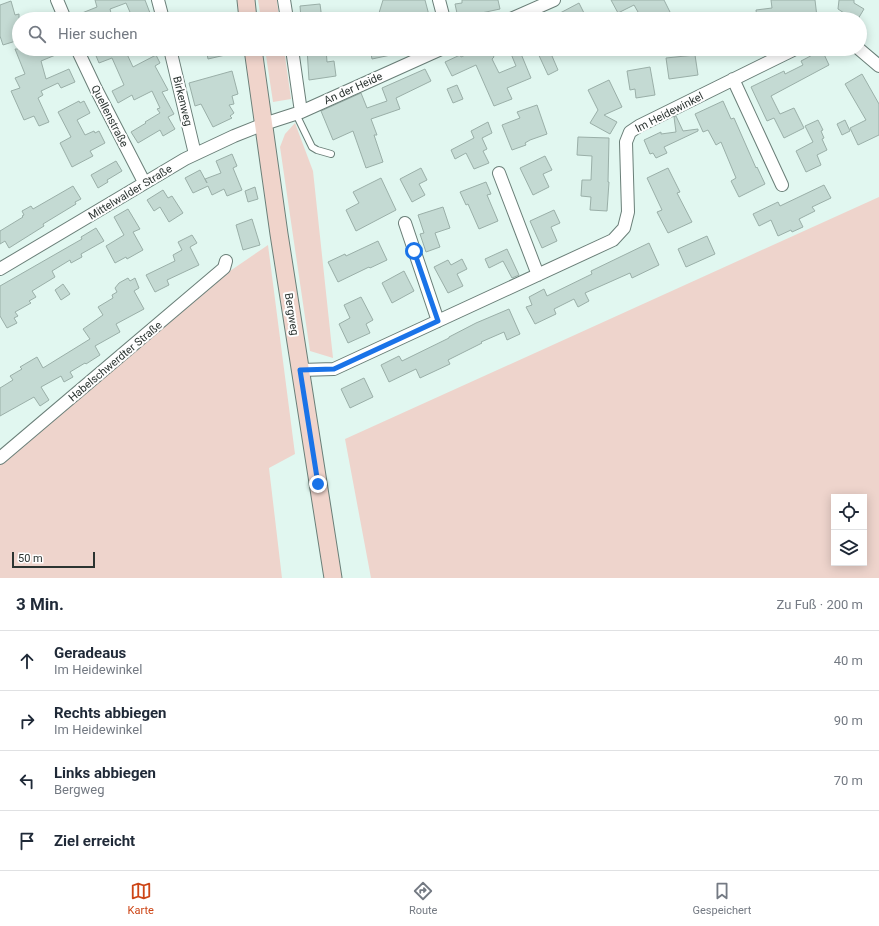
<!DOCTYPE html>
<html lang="de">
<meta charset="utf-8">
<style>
body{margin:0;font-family:Roboto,sans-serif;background:#f6f6f7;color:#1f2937}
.controls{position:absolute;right:12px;bottom:12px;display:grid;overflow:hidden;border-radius:0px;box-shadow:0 2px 10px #0003}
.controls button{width:36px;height:36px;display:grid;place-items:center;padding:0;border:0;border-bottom:1px solid #e0e1e3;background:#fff;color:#1f2937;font:20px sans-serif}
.scale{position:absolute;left:12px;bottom:10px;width:83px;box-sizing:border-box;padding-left:4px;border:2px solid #2b3431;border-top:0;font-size:11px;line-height:14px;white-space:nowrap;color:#2b3431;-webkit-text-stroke:3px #fefefe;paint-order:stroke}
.stop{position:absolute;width:12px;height:12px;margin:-9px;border:3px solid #1a73e8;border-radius:50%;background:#fff}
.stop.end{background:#1a73e8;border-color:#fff;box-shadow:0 1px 4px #0008}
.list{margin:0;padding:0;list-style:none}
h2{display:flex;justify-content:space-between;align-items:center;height:52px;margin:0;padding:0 16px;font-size:17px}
h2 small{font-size:13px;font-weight:400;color:#747a83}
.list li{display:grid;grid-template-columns:26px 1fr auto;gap:12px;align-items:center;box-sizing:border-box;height:60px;padding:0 16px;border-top:1px solid #e0e1e3}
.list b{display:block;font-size:15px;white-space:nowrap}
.list p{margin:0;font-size:13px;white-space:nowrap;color:#747a83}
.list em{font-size:13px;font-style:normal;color:#747a83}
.icon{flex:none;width:22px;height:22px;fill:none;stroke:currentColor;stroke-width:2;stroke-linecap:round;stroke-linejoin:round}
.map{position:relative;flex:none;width:879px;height:578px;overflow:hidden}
.search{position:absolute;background:#fff;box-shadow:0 2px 10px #0003;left:12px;right:12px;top:12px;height:44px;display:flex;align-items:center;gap:10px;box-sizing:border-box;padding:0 14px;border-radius:22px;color:#747a83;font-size:15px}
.sheet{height:292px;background:#fff}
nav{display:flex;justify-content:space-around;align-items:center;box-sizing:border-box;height:56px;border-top:1px solid #e0e1e3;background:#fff;font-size:11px;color:#747a83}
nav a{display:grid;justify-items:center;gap:2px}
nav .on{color:#cd4516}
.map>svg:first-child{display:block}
</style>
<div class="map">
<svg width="879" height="578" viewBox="0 0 879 578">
<rect width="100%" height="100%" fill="#e1f7f0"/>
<!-- green -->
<path fill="#eed4cc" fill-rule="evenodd" d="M258,0h19l2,19h-18z
M265,49h19l7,50 -18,3z
M295,123l18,48 20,187 -23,-7 -30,-204 5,-13z
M879,197v381h-508l-26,-139zM834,497h30v66h-30z
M268,245l27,209 -26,14 13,110h-282v-116l211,-178z"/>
<!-- building -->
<path fill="#c4dad3" stroke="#9aafa8" d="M95,0h50l5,13 -17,6 -7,-16 -16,6 1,4 -11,4 1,2h-29v-2l25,-10z
M383,0h42l5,19h-33l-18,-6z
M462,0h36l2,9 -42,9 -3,-14 7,-1z
M611,0h53l8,16 -6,3h-24l-8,-14 -16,8z
M771,0h44l2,17 -15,2h-45l-1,-9 16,-2z
M839,0h15v3l10,6 -6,10h-5l-15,-10z
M11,1l4,14 4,-1v15l-4,1 4,10 -16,5 -3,-9v-31z
M579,3l8,16h-40l15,-7z
M320,4l2,15h-21l-1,-13z
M15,49h55l-29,12 5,18 23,-10 6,13 -14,6 -3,-5 -17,8 2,4 -5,3 11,24 -10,4 -5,-10 -10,4 -13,-29 9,-3 -5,-10 10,-4z
M100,49h33l-7,3 7,15 23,-12 4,8 -5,3 13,24 -6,2 12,22 -6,3 7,12 -12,7 -3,-6 -22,13 -7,-11 15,-9 -1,-1 15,-9 -3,-4 3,-1 -8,-17 -18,9 -2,-5 -14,8 -6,-12 12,-6 -12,-27 -13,5 -5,-12z
M206,49h28v4l-26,6z
M307,49h19l1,13 7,-1 2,15 -27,4z
M370,49h30v4l-28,6z
M478,49h12l4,8 -2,2 7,14 17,-7 -7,-17h10l12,29 -24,10 5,11 -18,7 -18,-41 -24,11 -7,-14 15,-7 1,2z
M536,49h13l9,21 -10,5z
M822,50l7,15 -58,31 9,18 14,-6 10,20 -20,10 -10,-20 -7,3 -16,-34 33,-16 1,3 18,-9 -2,-4z
M695,55l3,20 -29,4 -3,-21z
M650,67l5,28 -19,3 -1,-9 -5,1 -3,-19z
M425,69l6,12 -35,17 4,11 -29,10 6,16h-3l9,27 -17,6 -13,-37 -20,9 -12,-29 40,-18 6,15 20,-7 -5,-13z
M232,71l6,23 -6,2 2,8 -5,1 5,8 -4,3 2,2 -19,9 -12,-23 -6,2 -6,-23z
M862,74l17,30v31l-21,10 -8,-17 16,-8 -21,-36z
M609,80l13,27 -18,8 13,7 -7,12 -20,-11 8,-13 -10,-20z
M457,85l6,14 -10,4 -6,-14z
M79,101l1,2 4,-2 6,12 -13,7 8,15 9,-4 1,2 4,-2 6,12 -15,8 3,5 -21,11 -12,-24 11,-6 -13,-25z
M723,101l8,18 3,-1 22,50 1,-1 8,17 -26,13 -8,-16 5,-3 -15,-36 -5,3 -8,-15 -5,2 -8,-18z
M537,105l10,29 -17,6 -5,3 1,2 -14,5 -10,-25 18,-7 -3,-6z
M676,116l7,15 15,-2v2l-34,16 3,6 -11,5 -3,-5 -3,1 -6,-14 17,-8v2l15,-2 -2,-15z
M818,120l5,10 -2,1 3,7 -2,1 5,11 -10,5 4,10 -15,7 -10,-21 17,-9 -8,-16z
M845,120l5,11 -8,4 -5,-11z
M488,122l4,11 -10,5 5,11 -4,2 6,12 -15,6 -8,-16 -11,6 -4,-9 23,-12 -3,-7z
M578,137l31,1 -1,44h1l-2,29 -17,-1 1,-13 -10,-1 1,-16h9l1,-24 -15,-1z
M232,154l5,12 -4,2 9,22 -15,6 -3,-7 -12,6 -4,-9 -15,7 -8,-15 15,-8 7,13 -2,-4 16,-6 -5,-12z
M545,156l7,14 -9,4 6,13 -16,8 -13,-27z
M116,161l6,10 -15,9 1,2 -10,6 -7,-13z
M421,168l6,12 -8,4 6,11 -13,7 -12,-23z
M668,168l12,24 -3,1 15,29 -24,11 -11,-21 5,-2 -15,-32z
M381,178l15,32 -40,21 -10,-21 13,-7 -6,-11z
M486,182l5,12 -4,1 11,26 -19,8 -11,-25 -2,1 -6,-13z
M824,185l7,13 -19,9 3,4 -16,8 4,8 -11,5 -1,-2 -13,6 -7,-16 -12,6 -6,-12 25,-12 2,4z
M73,186l8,13 -6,3 1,2 -33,20 1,2 -35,22 -4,-7 -5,3v-13l23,-14 -1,-1 2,-1 -2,-4 9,-5 2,3z
M255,187l3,12 -10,3 -3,-11z
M163,190l5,8 4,-2 11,17 -14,9 -9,-15 -6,4 -7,-11z
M443,207l7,21 -15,5 5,14 -14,5 -6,-18 4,-1 -6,-18z
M128,209l12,20 -7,3 10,18 -16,9 -1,-2 -11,6 -9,-17 18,-11 -10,-18z
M554,210l6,13 -9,4 6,14 -15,7 -12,-27z
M252,219l8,26 -17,5 -7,-25z
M96,228l8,13 -23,13 1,3 -11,6 -1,-3 -18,11 3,6 -23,14 4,6 -7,4 2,2 -16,9 3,4 -4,2 3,5 -10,5 -7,-12v-30l82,-47 -1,-2z
M192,235l5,8 -7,4 9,18 -32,15 2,5 -14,7 -9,-17 29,-14 -2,-6 9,-5 -4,-8z
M707,236l8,18 -29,13 -8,-18z
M378,241l9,19 -17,8 -1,-1 -31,15 -10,-20 17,-8 1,2z
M649,243l10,22 -27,13 -2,-5 -45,20 4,8 -11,6 -4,-8 -20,10 2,5 -21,10 -9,-17 6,-2 -3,-8 15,-8 3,7 45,-22 -1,-3z
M507,249l12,26 -7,3 -9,-17 -14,7 -4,-9z
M462,259l5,10 -10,5 6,12 -15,7 -14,-26 14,-7 3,5z
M404,271l10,20 -22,12 -10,-20z
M128,278l2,3 5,-3 4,10 -5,3 10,18 -28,15 4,8 -25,14 5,9 -14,9 -1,-1 -15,9 3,5 -9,5 -3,-6 -20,11 8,13 -9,6 -6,-9 -34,19v-28l13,-8 -3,-4 12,-7 -2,-2 17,-10 6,11 47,-29 -7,-10 20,-14 -5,-8 15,-9 -1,-3 5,-3 -2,-4 4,-5z
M63,284l7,10 -9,6 -6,-10z
M361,297l12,23 -7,4 4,9 -22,10 -9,-19 11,-6 -6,-13z
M509,309l11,25 -13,6 -3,-8 -23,10 1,1 -34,17 2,4 -30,14 -4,-9 -27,13 -8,-17 18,-9 3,5 47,-23v-1l27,-14z
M364,378l9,19 -23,11 -9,-19z"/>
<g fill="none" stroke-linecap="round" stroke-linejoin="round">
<!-- lane casing -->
<g stroke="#6a7f78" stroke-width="8">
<path id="lane" d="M296,114l16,33 5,3 14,4"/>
</g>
<!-- street casing -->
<g stroke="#6a7f78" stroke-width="14">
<path id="street" d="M57,0l8,19
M158,0l5,19
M284,0l3,19
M439,0l5,19
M511,19l43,-19
M77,49l19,40 48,93
M170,49l25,105
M292,49l9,63
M859,49l20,17
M733,79l49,106
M499,173l39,102
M405,223l33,98
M0,269l185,-110 49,-23 30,-12 37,-12 140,-63
M301,370l33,-1 279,-129 11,-12 4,-16 -2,-70 4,-10 9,-6 156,-77
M0,458l224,-190 2,-7"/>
</g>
<!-- secondary casing -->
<g stroke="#6a7f78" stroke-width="19">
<path id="secondary" d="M246,0l2,19
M253,49l26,185 54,344"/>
</g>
<!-- lane -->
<use href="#lane" stroke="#fff" stroke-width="6"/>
<!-- street -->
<use href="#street" stroke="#fff" stroke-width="12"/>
<!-- secondary -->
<use href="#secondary" stroke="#f0d4cb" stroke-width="17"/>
</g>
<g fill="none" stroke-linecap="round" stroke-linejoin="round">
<!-- route -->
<path stroke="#1a73e8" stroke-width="5" d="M318,484l-18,-114 34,-1 104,-48 -24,-70"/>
</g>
<g text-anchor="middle" stroke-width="4" stroke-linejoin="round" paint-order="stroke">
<!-- street labels -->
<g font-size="11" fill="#2b3431" stroke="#fefefe">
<text transform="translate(353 88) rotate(-24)" y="4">An der Heide</text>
<text transform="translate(183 101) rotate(76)" y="4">Birkenweg</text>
<text transform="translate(669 112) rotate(-27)" y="4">Im Heidewinkel</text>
<text transform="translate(110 116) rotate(63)" y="4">Quellenstraße</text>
<text transform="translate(130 192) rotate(-31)" y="4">Mittelwalder Straße</text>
<text transform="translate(292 314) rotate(81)" y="4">Bergweg</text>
<text transform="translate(115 361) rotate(-40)" y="4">Habelschwerdter Straße</text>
</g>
</g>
</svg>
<div class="controls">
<button><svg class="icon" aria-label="locate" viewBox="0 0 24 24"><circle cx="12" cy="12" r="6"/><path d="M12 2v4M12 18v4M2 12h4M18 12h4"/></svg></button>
<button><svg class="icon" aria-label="layers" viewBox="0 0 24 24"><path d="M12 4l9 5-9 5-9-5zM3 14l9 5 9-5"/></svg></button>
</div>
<div class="scale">50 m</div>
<div class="stop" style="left:414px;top:251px"></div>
<div class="stop end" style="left:318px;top:484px"></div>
<div class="search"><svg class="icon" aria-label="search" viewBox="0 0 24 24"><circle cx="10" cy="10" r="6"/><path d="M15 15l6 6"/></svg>Hier suchen</div>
</div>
<section class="sheet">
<h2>3 Min.<small>Zu Fuß · 200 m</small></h2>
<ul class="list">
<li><svg class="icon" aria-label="ahead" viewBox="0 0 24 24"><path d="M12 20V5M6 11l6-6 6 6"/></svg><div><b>Geradeaus</b><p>Im Heidewinkel</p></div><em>40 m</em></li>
<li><svg class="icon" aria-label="right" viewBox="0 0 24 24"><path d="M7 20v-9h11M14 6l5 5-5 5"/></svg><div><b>Rechts abbiegen</b><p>Im Heidewinkel</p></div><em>90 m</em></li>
<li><svg class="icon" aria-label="left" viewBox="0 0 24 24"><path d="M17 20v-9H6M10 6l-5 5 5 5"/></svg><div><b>Links abbiegen</b><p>Bergweg</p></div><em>70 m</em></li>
<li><svg class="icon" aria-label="arrive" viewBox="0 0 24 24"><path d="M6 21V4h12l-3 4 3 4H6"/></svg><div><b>Ziel erreicht</b></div></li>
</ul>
</section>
<nav>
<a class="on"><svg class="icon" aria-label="map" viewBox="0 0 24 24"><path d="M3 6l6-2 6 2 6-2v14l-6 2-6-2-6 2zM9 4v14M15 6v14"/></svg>Karte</a>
<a><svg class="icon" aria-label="directions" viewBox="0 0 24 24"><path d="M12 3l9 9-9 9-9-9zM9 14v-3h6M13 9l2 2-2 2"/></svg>Route</a>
<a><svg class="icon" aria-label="saved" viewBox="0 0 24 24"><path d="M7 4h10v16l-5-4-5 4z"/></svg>Gespeichert</a>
</nav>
